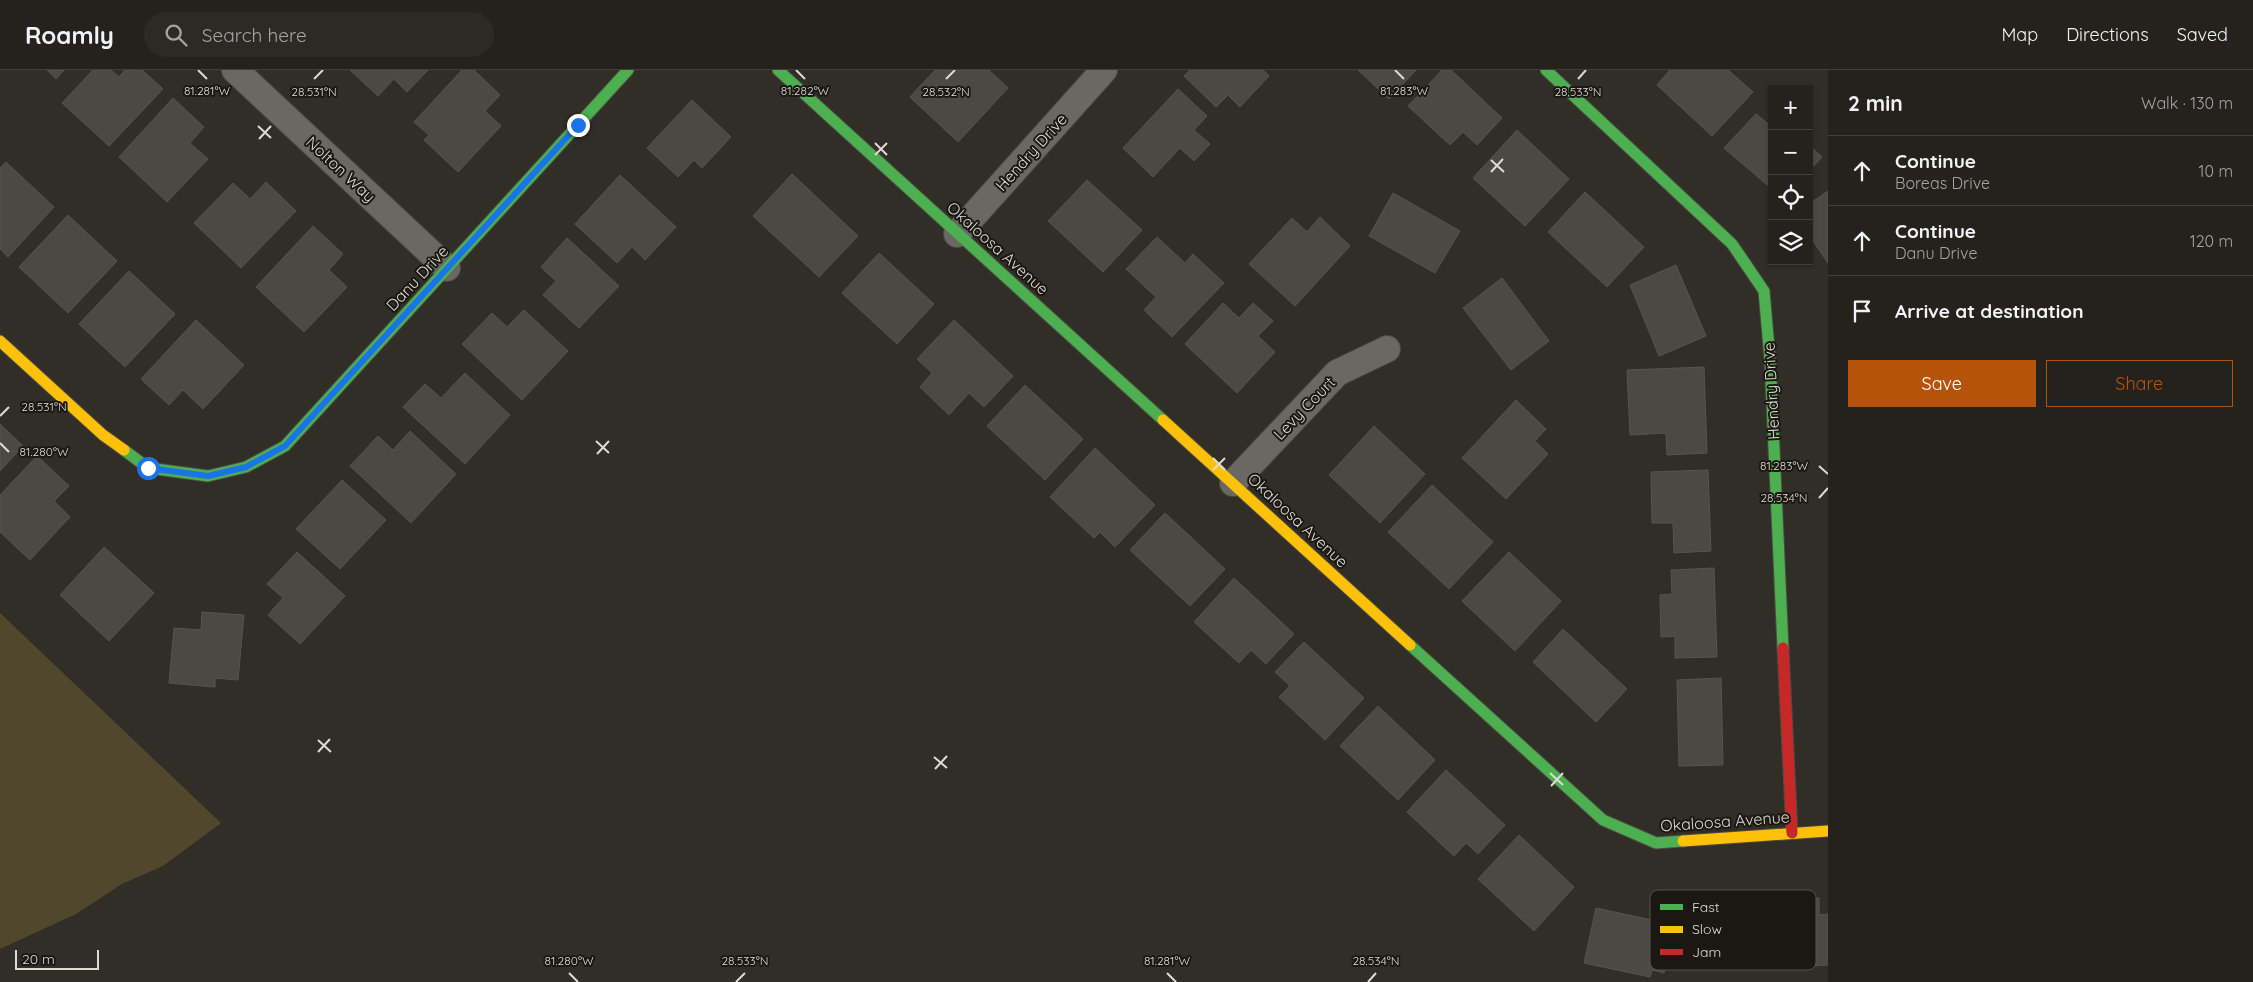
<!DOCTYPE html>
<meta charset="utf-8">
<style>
body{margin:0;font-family:Quicksand,sans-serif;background:#2d2a26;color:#f1f3f6}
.controls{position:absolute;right:15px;top:15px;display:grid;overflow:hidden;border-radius:0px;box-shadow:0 1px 4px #0004}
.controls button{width:45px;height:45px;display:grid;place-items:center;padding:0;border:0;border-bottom:1px solid #423f3b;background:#25221d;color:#f1f3f6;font:25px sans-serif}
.scale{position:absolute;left:15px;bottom:12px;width:84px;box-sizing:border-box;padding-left:5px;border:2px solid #dedbd3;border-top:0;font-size:14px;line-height:18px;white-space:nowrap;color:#dedbd3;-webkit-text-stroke:4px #1b1813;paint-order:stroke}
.stop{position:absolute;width:15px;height:15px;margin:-11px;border:4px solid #1a73e8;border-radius:50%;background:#fff}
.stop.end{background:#1a73e8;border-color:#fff;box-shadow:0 1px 5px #0008}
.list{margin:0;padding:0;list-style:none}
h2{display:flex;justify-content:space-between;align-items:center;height:65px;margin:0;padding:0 20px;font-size:21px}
h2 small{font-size:16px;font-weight:400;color:#a3a4a4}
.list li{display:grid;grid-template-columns:32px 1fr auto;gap:15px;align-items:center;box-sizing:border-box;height:70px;padding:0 20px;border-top:1px solid #423f3b}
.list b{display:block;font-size:19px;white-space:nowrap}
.list p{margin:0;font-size:16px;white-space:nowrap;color:#a3a4a4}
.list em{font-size:16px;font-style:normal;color:#a3a4a4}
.actions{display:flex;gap:10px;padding:15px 20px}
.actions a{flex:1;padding:11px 0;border:1px solid #b45309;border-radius:0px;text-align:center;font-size:18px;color:#b45309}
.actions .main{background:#b45309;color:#fff}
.icon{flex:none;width:28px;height:28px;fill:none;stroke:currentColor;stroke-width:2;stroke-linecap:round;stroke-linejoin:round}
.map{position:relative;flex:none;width:1828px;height:912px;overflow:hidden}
header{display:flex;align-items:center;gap:30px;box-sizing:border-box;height:70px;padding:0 25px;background:#25221d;border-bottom:1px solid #423f3b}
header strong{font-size:24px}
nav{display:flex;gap:28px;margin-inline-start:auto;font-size:18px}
.search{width:350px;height:45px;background:#2d2a26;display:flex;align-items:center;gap:12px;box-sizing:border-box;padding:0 18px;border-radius:28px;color:#a3a4a4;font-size:19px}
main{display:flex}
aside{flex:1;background:#25221d}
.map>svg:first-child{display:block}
</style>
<header>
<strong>Roamly</strong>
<div class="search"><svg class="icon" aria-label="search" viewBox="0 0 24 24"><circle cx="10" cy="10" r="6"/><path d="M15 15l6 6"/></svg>Search here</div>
<nav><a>Map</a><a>Directions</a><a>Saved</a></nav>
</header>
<main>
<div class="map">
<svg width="1828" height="912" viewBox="0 0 1828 912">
<rect width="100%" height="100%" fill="#312e27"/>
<!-- green -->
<path fill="#50472d" d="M0,543l221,210 -58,43 -41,18 -46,30 -76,35z"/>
<!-- building -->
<path fill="#4b4943" stroke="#56544e" d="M47,0h17l-8,9z
M93,0h18l8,7 6,-7h17l21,19 -54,57 -47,-43z
M350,0h78l-21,22 -13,-13 -16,17z
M462,0h12l26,25 -15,16 16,15 -43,46 -34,-32 5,-5 -15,-13z
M935,0h54l19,18 -50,54 -48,-45z
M1190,0h73l6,6 -29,31 -12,-12 -12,12 -32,-31z
M1358,0h58l-27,29z
M1442,0h9l51,48 -25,27 -14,-13 -13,13 -42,-39z
M1670,0h58l25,22 -41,44 -55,-51z
M1178,19l29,27 -13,14 16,14 -16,17 -14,-13 -27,29 -30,-29z
M173,28l31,29 -14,16 18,16 -41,43 -48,-45z
M692,30l39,37 -29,31 -8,-8 -16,17 -31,-29z
M1756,44l16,13v62l-48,-41z
M1517,60l52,49 -44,47 -52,-48z
M1809,75l13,12 -13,14z
M6,92l48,45 -46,50 -8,-8v-81z
M792,104l66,62 -39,41 -66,-61z
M620,105l56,52 -31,33 -13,-13 -15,16 -42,-39z
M1087,110l55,50 -39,42 -55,-51z
M266,112l30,29 -55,57 -47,-45 39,-40 17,16z
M1828,121v72l-19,-28v-31z
M1585,122l59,55 -37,40 -59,-55z
M1393,123l67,38 -25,42 -66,-37z
M68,145l49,46 -49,52 -49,-46z
M1320,147l30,29 -55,60 -46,-42 43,-46 15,14z
M313,156l30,28 -14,16 18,17 -43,45 -48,-45z
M1157,167l28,26 8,-9 31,29 -52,54 -28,-27 12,-13 -30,-28z
M567,168l52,48 -40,42 -36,-33 13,-14 -15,-14z
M879,183l55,51 -37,40 -55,-51z
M1676,195l30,71 -47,20 -29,-71z
M129,201l46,43 -50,53 -46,-43z
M1502,208l47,63 -38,29 -48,-62z
M1223,233l16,15 14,-15 20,18 -15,15 17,16 -38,41 -52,-49z
M524,240l44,41 -46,49 -60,-56 30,-31 15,14z
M196,250l48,45 -41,44 -20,-19 -14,15 -28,-26z
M954,250l59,56 -29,31 -15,-14 -20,22 -29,-28 12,-14 -15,-14z
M1704,297l3,86 -40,2 -1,-22 -36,2 -3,-65z
M465,303l45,42 -45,49 -62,-57 22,-23 16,14z
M1025,315l58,54 -38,41 -58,-54z
M1516,330l30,29 -11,12 13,13 -42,45 -44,-41z
M0,354l23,22 -23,25z
M1374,356l51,48 -45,49 -51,-48z
M410,361l46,43 -45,49 -61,-57 28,-30 15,14z
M1095,378l60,57 -40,42 -15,-15 -6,6 -44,-41z
M37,386l32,30 -15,15 16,16 -40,43 -30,-28v-37z
M1708,400l3,81 -37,2 -1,-30h-21l-1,-51z
M342,410l44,40 -46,49 -44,-40z
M1432,415l61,57 -44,47 -61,-57z
M1165,443l60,56 -35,37 -60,-56z
M104,477l50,46 -45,48 -49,-46z
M297,482l48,44 -45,48 -32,-29 15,-17 -16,-14z
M1509,482l52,49 -46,50 -53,-50z
M1714,498l3,89 -42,1v-22l-14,1 -1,-42 12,-1 -1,-24z
M1234,508l60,56 -28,30 -15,-14 -12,13 -45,-41z
M202,542l42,3 -6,65 -23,-2v9l-46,-4 5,-55 27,2z
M1563,559l64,60 -31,33 -63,-60z
M1304,572l60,56 -39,42 -46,-43 11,-11 -15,-14z
M1721,608l2,87 -44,1 -2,-86z
M1378,636l57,54 -37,40 -58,-54z
M1446,700l59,55 -27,29 -12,-11 -12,13 -47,-44z
M1519,765l55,52 -40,44 -56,-52z
M1819,828v17l9,-1v51l-43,2 -3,-68z
M1596,838l79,17 -11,48 -12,-3 -2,7 -66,-14z"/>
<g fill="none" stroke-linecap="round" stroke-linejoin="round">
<!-- street casing -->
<g stroke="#4c4a43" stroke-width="28">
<path id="street" d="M235,0l212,198
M957,164l147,-164
M1233,413l104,-110 50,-24"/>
</g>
<!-- fast casing -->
<g stroke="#4c4a43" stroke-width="13">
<path id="fast" d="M778,0l385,350
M1546,0l186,174 32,47 6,68 13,289
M124,380l24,18 60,8 38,-9 39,-21 343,-376
M1410,575l193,175 53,23 27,-2"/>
</g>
<!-- slow casing -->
<g stroke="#4c4a43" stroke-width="13">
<path id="slow" d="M0,271l103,94 21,15
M1163,350l247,225
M1683,771l145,-10"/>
</g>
<!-- jam casing -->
<g stroke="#4c4a43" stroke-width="13">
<path id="jam" d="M1783,578l9,185"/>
</g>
<!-- street -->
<use href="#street" stroke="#6a6862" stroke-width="26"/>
<!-- fast -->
<use href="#fast" stroke="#4caf50" stroke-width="11"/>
<!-- slow -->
<use href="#slow" stroke="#ffc107" stroke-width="11"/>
<!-- jam -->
<use href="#jam" stroke="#c62828" stroke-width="11"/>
</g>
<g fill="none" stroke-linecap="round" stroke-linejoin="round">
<!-- route -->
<path stroke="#1a73e8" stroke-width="6" d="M148,398l60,8 38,-9 39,-21 293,-321"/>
</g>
<!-- ticks -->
<path fill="none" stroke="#dedbd3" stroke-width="2" d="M198,0l9,9M796,0l9,9M1395,0l9,9M314,9l9,-9M946,9l9,-9M1578,9l8,-9M258,56l13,12M259,69l12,-13M875,73l12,12M875,85l12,-12M1491,90l13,12M1491,102l12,-13M0,346l9,-9M596,371l13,12M0,373l9,9M597,384l12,-13M1213,388l12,12M1819,396l9,8M1213,400l12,-12M1819,428l9,-10M318,670l13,12M318,682l12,-13M934,687l13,11M935,699l12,-13M1550,703l13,12M1551,716l12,-13M569,903l9,9M1167,903l9,9M736,912l9,-9M1368,912l8,-9"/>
<g text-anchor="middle" stroke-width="4" stroke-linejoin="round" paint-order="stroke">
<!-- street labels -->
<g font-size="16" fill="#dedbd3" stroke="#1b1813">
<text transform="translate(1031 82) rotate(-48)" y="6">Hendry Drive</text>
<text transform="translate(341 99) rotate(43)" y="6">Nolton Way</text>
<text transform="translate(998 178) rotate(42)" y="6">Okaloosa Avenue</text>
<text transform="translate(417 208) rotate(-47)" y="6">Danu Drive</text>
<text transform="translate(1771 321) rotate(-93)" y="6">Hendry Drive</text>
<text transform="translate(1304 338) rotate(-46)" y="6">Levy Court</text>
<text transform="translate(1298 450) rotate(43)" y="6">Okaloosa Avenue</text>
<text transform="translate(1725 751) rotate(-4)" y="6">Okaloosa Avenue</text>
</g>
</g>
<!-- legend -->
<rect x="1650" y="820" width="166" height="80" rx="8" fill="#1b1813" stroke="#56524d" stroke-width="1"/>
<rect x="1660" y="834" width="23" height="6" fill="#4caf50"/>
<rect x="1660" y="856" width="23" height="7" fill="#ffc107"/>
<rect x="1660" y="879" width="23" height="6" fill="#c62828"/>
<g font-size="14" fill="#dedbd3">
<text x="1692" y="842">Fast</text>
<text x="1692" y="864">Slow</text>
<text x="1692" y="887">Jam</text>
</g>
<g font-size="12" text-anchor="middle" fill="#dedbd3" stroke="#1b1813" stroke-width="4" stroke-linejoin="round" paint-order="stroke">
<text x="207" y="25">81.281°W</text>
<text x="805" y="25">81.282°W</text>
<text x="1404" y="25">81.283°W</text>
<text x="314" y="26">28.531°N</text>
<text x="946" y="26">28.532°N</text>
<text x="1578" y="26">28.533°N</text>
<text x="44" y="341">28.531°N</text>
<text x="44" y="386">81.280°W</text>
<text x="1784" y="400">81.283°W</text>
<text x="1784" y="432">28.534°N</text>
<text x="745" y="895">28.533°N</text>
<text x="1376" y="895">28.534°N</text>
<text x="569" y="895">81.280°W</text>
<text x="1167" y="895">81.281°W</text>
</g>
</svg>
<div class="controls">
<button>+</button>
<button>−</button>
<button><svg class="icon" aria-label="locate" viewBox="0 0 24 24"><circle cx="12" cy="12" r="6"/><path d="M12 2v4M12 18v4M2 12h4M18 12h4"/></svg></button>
<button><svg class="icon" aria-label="layers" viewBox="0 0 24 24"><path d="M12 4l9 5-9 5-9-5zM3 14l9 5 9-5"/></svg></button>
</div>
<div class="scale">20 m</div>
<div class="stop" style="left:148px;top:398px"></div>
<div class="stop end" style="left:578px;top:55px"></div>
</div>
<aside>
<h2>2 min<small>Walk · 130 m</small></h2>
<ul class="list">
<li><svg class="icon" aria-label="ahead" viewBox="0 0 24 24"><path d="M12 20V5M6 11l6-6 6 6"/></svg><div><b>Continue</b><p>Boreas Drive</p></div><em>10 m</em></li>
<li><svg class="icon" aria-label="ahead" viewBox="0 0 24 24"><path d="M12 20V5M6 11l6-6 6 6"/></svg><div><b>Continue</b><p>Danu Drive</p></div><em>120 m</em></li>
<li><svg class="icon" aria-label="arrive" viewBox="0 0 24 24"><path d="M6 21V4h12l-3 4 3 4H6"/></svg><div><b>Arrive at destination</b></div></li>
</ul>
<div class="actions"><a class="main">Save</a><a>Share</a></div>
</aside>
</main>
